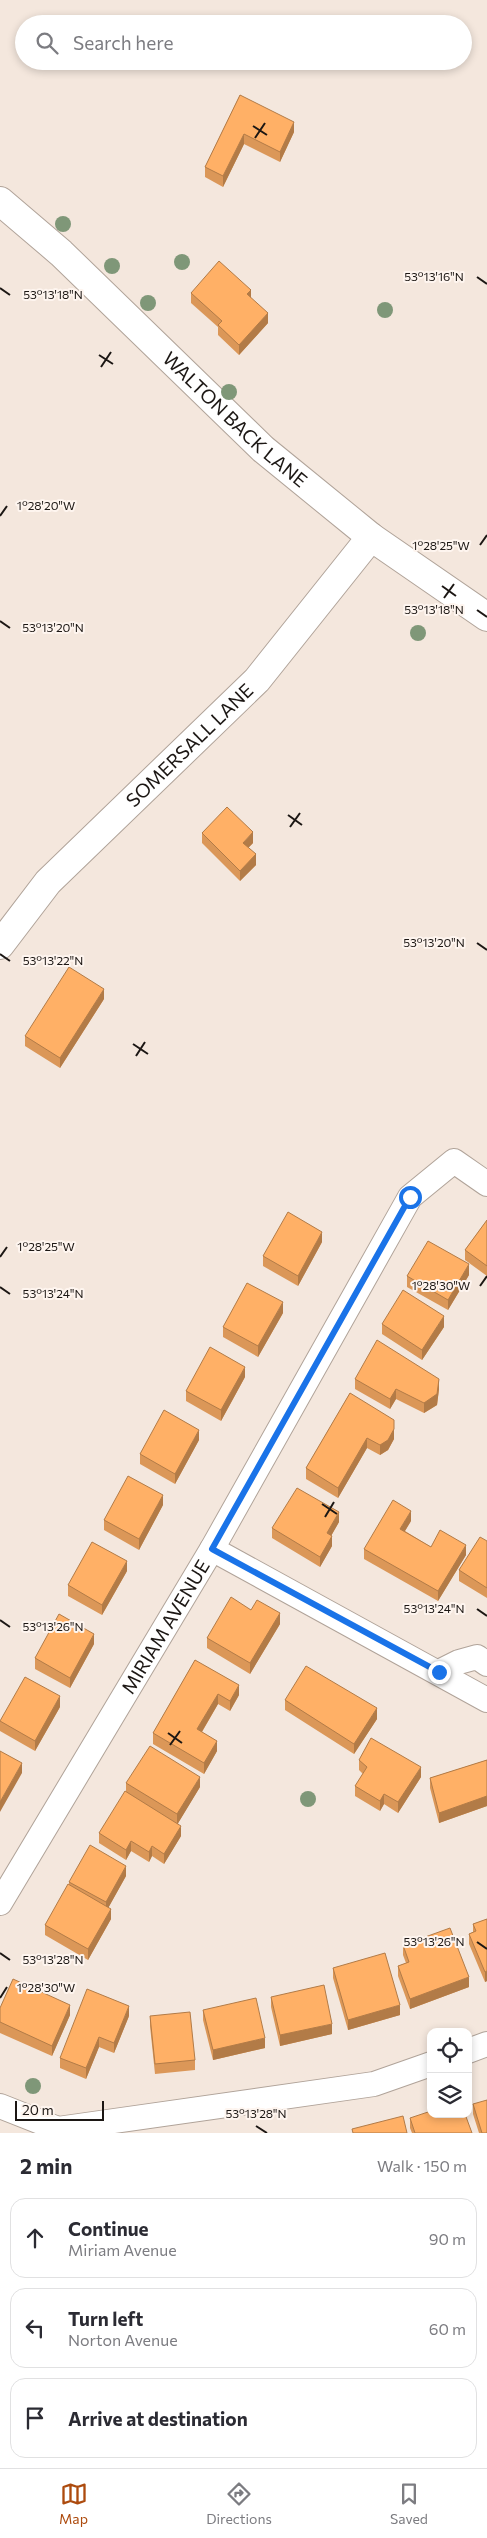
<!DOCTYPE html>
<meta charset="utf-8">
<style>
body{margin:0;font-family:Commissioner,sans-serif;background:#f2f2f3;color:#2b2b33}
.controls{position:absolute;right:15px;bottom:15px;display:grid;overflow:hidden;border-radius:10px;box-shadow:0 2px 8px #0003}
.controls button{width:45px;height:45px;display:grid;place-items:center;padding:0;border:0;border-bottom:1px solid #e1e1e2;background:#fff;color:#2b2b33;font:25px sans-serif}
.scale{position:absolute;left:15px;bottom:12px;width:89px;box-sizing:border-box;padding-left:5px;border:2px solid #1c1714;border-top:0;font-size:14px;line-height:18px;white-space:nowrap;color:#1c1714;-webkit-text-stroke:4px #fef5ef;paint-order:stroke}
.stop{position:absolute;width:15px;height:15px;margin:-11px;border:4px solid #1a73e8;border-radius:50%;background:#fff}
.stop.end{background:#1a73e8;border-color:#fff;box-shadow:0 1px 5px #0008}
.list{margin:0;padding:0;list-style:none}
h2{display:flex;justify-content:space-between;align-items:center;height:65px;margin:0;padding:0 20px;font-size:21px}
h2 small{font-size:16px;font-weight:400;color:#7c7c81}
.list li{display:grid;grid-template-columns:32px 1fr auto;gap:15px;align-items:center;box-sizing:border-box;height:80px;margin:0 10px 10px;padding:0 10px;border:1px solid #e1e1e2;border-radius:15px}
.list b{display:block;font-size:19px;white-space:nowrap}
.list p{margin:0;font-size:16px;white-space:nowrap;color:#7c7c81}
.list em{font-size:16px;font-style:normal;color:#7c7c81}
.icon{flex:none;width:28px;height:28px;fill:none;stroke:currentColor;stroke-width:2;stroke-linecap:round;stroke-linejoin:round}
.map{position:relative;flex:none;width:487px;height:2133px;overflow:hidden}
.search{position:absolute;background:#fff;box-shadow:0 2px 8px #0003;left:15px;right:15px;top:15px;height:55px;display:flex;align-items:center;gap:12px;box-sizing:border-box;padding:0 18px;border-radius:28px;color:#7c7c81;font-size:19px}
.sheet{height:335px;background:#fff}
nav{display:flex;justify-content:space-around;align-items:center;box-sizing:border-box;height:70px;border-top:1px solid #e1e1e2;background:#fff;font-size:14px;color:#7c7c81}
nav a{display:grid;justify-items:center;gap:2px}
nav .on{color:#ad4b0e}
.map>svg:first-child{display:block}
</style>
<div class="map">
<svg width="487" height="2133" viewBox="0 0 487 2133">
<rect width="100%" height="100%" fill="#f4e7dd"/>
<g fill="none" stroke-linecap="round" stroke-linejoin="round">
<!-- minor casing -->
<g stroke="#b0a399" stroke-width="26">
<g id="minor">
<path d="M212,1549l275,151"/>
<path d="M439,1672l20,-10 18,-5 10,7"/>
<path id="s1" d="M0,1903l212,-354 198,-352 44,-36 33,23"/>
<path d="M468,2051l19,-7"/>
<path d="M0,2106l58,23 316,-45 57,-20"/>
</g>
</g>
<!-- tertiary casing -->
<g stroke="#b0a399" stroke-width="30">
<g id="tertiary">
<path id="s2" d="M0,201l61,52 202,196 108,88 116,80"/>
<path id="s3" d="M0,945l48,-63 209,-202 114,-143"/>
</g>
</g>
<!-- minor -->
<use href="#minor" stroke="#fff" stroke-width="24"/>
<!-- tertiary -->
<use href="#tertiary" stroke="#fff" stroke-width="28"/>
</g>
<!-- trees -->
<g fill="#7f9778">
<circle cx="63" cy="224" r="8"/>
<circle cx="182" cy="262" r="8"/>
<circle cx="112" cy="266" r="8"/>
<circle cx="148" cy="303" r="8"/>
<circle cx="385" cy="310" r="8"/>
<circle cx="229" cy="392" r="8"/>
<circle cx="418" cy="633" r="8"/>
<circle cx="308" cy="1799" r="8"/>
<circle cx="33" cy="2086" r="8"/>
</g>
<!-- wall -->
<path fill="#db9758" d="M240,95l54,37 -14,30 -36,-18 -21,43 -18,-10v-10z
M191,293l60,5 17,25 -29,32 -21,-20v-8l-27,-24z
M202,833l51,10 -5,5 8,17 -16,16 -38,-38z
M104,999l-44,69 -35,-22v-10z
M487,1220v56l-22,-16v-10z
M322,1242l-24,44 -35,-20v-10z
M469,1275l-21,35 -41,-23v-11z
M283,1313l-25,44 -35,-20v-10z
M382,1324l62,3 -22,33 -40,-26z
M245,1377l-24,44 -35,-20v-10z
M355,1379l84,10 -2,16 -13,8 -28,-14 -6,10 -35,-20z
M350,1393l44,46 -6,11 -8,5 -13,-7 -29,50 -32,-19v-11z
M199,1440l-24,44 -35,-20v-10z
M163,1505l-24,45 -35,-20v-10z
M411,1521l-6,10 26,16 35,8 -28,46 -74,-42v-10z
M339,1522l-8,14 1,10 -12,21 -48,-29v-10z
M487,1541v57l-28,-17v-11z
M127,1571l-25,44 -34,-19v-11z
M251,1610l29,14 -30,50 -43,-26v-10z
M94,1644l-24,44 -35,-19v-11z
M195,1660l44,35 -9,16 -12,-7 -16,28 15,19 -13,23 -51,-30v-11z
M285,1700l92,19 -23,35 -69,-44z
M60,1707l-25,44 -35,-20v-10z
M359,1760l62,17 -23,36 -14,-9 -4,7 -25,-15v-10l8,-12 -4,-4z
M487,1760v46l-48,17 -9,-35v-10z
M126,1783l74,4 -22,36 3,13 -17,28 -12,-8 -3,6 -18,-11 -5,9 -27,-17v-10l27,-41z
M126,1876l-18,32 3,11 -23,41 -43,-25v-10l24,-40v-3z
M487,1919v62l-2,1 -16,-38v-10l4,-2v-8z
M403,1945l66,42 -59,22 -12,-33v-10l8,-3 -3,-8z
M333,1968l67,47 -52,15 -15,-52z
M271,1997l61,37 -52,12 -9,-39z
M0,2008l70,7 -18,41 -52,-23z
M203,2010l62,38 -52,12 -10,-40z
M129,2016l-15,37 -15,-6 -13,32 -26,-11v-10z
M150,2016l45,44v10l-40,4 -5,-48z
M473,2104l14,29h-8l-6,-19z
M410,2118l62,15h-60l-2,-5z"/>
<!-- shaded-wall -->
<path fill="#b27b47" d="M294,122v10l-14,30v-10z
M244,134v10l-21,43v-11z
M251,290v10l-4,-6z
M268,313v10l-29,32v-10z
M253,832v11l-10,10v-10z
M256,854v11l-16,16v-10z
M104,989v10l-44,69v-10z
M322,1232v10l-24,44v-10z
M469,1264v11l-21,35v-10z
M283,1302v11l-25,44v-11z
M444,1316v11l-22,33v-10z
M245,1367v10l-24,44v-11z
M439,1379v10l-2,16 -13,8v-10z
M396,1389v10l-6,10v-10z
M394,1429v10l-6,11 -8,5v-10z
M199,1430v10l-24,44v-10z
M367,1438v10l-29,50v-10z
M163,1495v10l-24,45v-11z
M411,1511v10l-11,18v-10z
M339,1512v10l-12,21v-10z
M332,1536v10l-12,21v-10z
M466,1545v10l-28,46v-10z
M127,1561v10l-25,44v-10z
M280,1613v11l-30,50v-11z
M94,1634v10l-24,44v-10z
M239,1685v10l-9,16v-10z
M218,1694v10l-21,36v-11z
M60,1696v11l-25,44v-10z
M377,1708v11l-23,35v-10z
M217,1741v10l-13,23v-11z
M22,1763v10l-22,39v-10z
M421,1767v10l-23,36v-11z
M200,1777v10l-23,38v-11z
M384,1794v10l-4,7v-10z
M487,1796v10l-48,17v-10z
M181,1826v10l-17,28v-10z
M131,1841v10l-5,9v-10z
M152,1846v10l-3,6v-10z
M126,1866v10l-20,36v-10z
M111,1909v10l-23,41v-11z
M487,1971v10l-2,1v-10z
M469,1977v10l-59,22v-10z
M70,2005v10l-18,41v-10z
M400,2005v10l-52,15v-10z
M129,2006v10l-15,37v-10z
M332,2024v10l-52,12v-11z
M99,2037v10l-13,32v-11z
M265,2038v10l-52,12v-10z"/>
<!-- building -->
<path fill="#ffb066" stroke="#b27b47" d="M240,95l54,27 -14,30 -36,-18 -21,42 -18,-9z
M219,261l32,29 -4,4 21,19 -29,32 -21,-20 4,-4 -31,-28z
M227,807l26,25 -10,11 13,11 -16,17 -38,-38z
M69,967l35,22 -44,69 -35,-22z
M288,1212l34,20 -24,44 -35,-20z
M487,1220v46l-22,-16z
M428,1241l41,23 -21,36 -41,-24z
M247,1283l36,19 -25,44 -35,-19z
M403,1290l41,26 -22,34 -40,-26z
M377,1340l62,39 -2,15 -13,9 -28,-14 -6,10 -35,-20z
M210,1347l35,20 -24,43 -35,-19z
M350,1393l44,27v9l-6,11 -8,5 -13,-7 -29,50 -32,-20z
M164,1410l35,20 -24,44 -35,-20z
M128,1476l35,19 -24,44 -35,-19z
M297,1488l42,24 -12,21 5,3 -12,21 -48,-29z
M393,1500l18,11 -11,18 31,18 9,-17 26,15 -28,46 -74,-42z
M480,1537l7,4v47l-28,-18z
M92,1542l35,19 -25,44 -34,-20z
M231,1597l20,13 6,-10 23,13 -30,50 -43,-25z
M59,1614l35,20 -24,44 -35,-20z
M195,1660l44,25 -9,16 -12,-7 -21,35 20,12 -13,22 -51,-30z
M306,1666l71,42 -23,36 -69,-44z
M25,1677l35,19 -25,45 -35,-20z
M371,1738l50,29 -23,35 -14,-8 -4,7 -25,-15 12,-19 -8,-7z
M150,1746l50,31 -23,37 -51,-31z
M0,1751l22,12 -22,39z
M487,1760v36l-48,17 -9,-35z
M125,1791l56,35 -17,28 -12,-8 -3,6 -18,-11 -5,9 -27,-17z
M90,1845l36,21 -20,36 -37,-20z
M68,1884l43,25 -23,40 -43,-24z
M487,1919v52l-2,1 -16,-38 7,-3 -3,-7z
M450,1928l19,49 -59,22 -12,-33 11,-4 -6,-17z
M385,1953l15,52 -52,15 -15,-52z
M13,1979l57,26 -18,41 -52,-24v-14z
M324,1985l8,39 -52,11 -9,-38z
M87,1989l42,17 -15,37 -15,-6 -13,31 -26,-10z
M256,1998l9,40 -52,12 -10,-40z
M190,2012l5,48 -40,4 -5,-48z
M487,2100v33h-5l-9,-29z
M431,2111v3h34l7,19h-57l-5,-15z
M403,2116l4,17h-54l-1,-4z"/>
<g fill="none" stroke-linecap="round" stroke-linejoin="round">
<!-- route -->
<path stroke="#1a73e8" stroke-width="6" d="M410,1197l-198,352 227,123"/>
</g>
<!-- ticks -->
<path fill="none" stroke="#1c1714" stroke-width="2" d="M253,126l14,9M255,138l10,-15M477,277l10,7M0,288l10,7M99,355l14,9M101,367l10,-15M0,516l7,-10M480,545l7,-10M442,586l14,10M444,598l10,-14M477,610l10,7M0,621l10,7M288,815l14,10M290,827l10,-14M477,943l10,7M0,954l10,7M133,1044l15,10M136,1056l9,-14M0,1257l7,-10M480,1286l7,-10M0,1287l10,7M322,1504l15,10M325,1517l9,-15M477,1609l10,7M0,1620l10,7M168,1733l14,10M170,1745l10,-14M477,1942l10,7M0,1953l10,7M0,1998l7,-11M256,2126l11,7"/>
<g text-anchor="middle" stroke-width="4" stroke-linejoin="round" paint-order="stroke">
<!-- street labels -->
<g font-size="19" fill="#1c1714" stroke="#fef5ef">
<text dy="7" stroke="none"><textPath href="#s2" startOffset="321">WALTON BACK LANE</textPath></text>
<text dy="7" stroke="none"><textPath href="#s3" startOffset="276">SOMERSALL LANE</textPath></text>
<text dy="7" stroke="none"><textPath href="#s1" startOffset="322">MIRIAM AVENUE</textPath></text>
</g>
</g>
<g font-size="12" text-anchor="middle" fill="#1c1714" stroke="#fef5ef" stroke-width="4" stroke-linejoin="round" paint-order="stroke">
<text x="434" y="281">53°13'16"N</text>
<text x="53" y="299">53°13'18"N</text>
<text x="46" y="510">1°28'20"W</text>
<text x="441" y="550">1°28'25"W</text>
<text x="434" y="614">53°13'18"N</text>
<text x="53" y="632">53°13'20"N</text>
<text x="434" y="947">53°13'20"N</text>
<text x="53" y="965">53°13'22"N</text>
<text x="46" y="1251">1°28'25"W</text>
<text x="441" y="1290">1°28'30"W</text>
<text x="53" y="1298">53°13'24"N</text>
<text x="434" y="1613">53°13'24"N</text>
<text x="53" y="1631">53°13'26"N</text>
<text x="434" y="1946">53°13'26"N</text>
<text x="53" y="1964">53°13'28"N</text>
<text x="46" y="1992">1°28'30"W</text>
<text x="256" y="2118">53°13'28"N</text>
</g>
</svg>
<div class="controls">
<button><svg class="icon" aria-label="locate" viewBox="0 0 24 24"><circle cx="12" cy="12" r="6"/><path d="M12 2v4M12 18v4M2 12h4M18 12h4"/></svg></button>
<button><svg class="icon" aria-label="layers" viewBox="0 0 24 24"><path d="M12 4l9 5-9 5-9-5zM3 14l9 5 9-5"/></svg></button>
</div>
<div class="scale">20 m</div>
<div class="stop" style="left:410px;top:1197px"></div>
<div class="stop end" style="left:439px;top:1672px"></div>
<div class="search"><svg class="icon" aria-label="search" viewBox="0 0 24 24"><circle cx="10" cy="10" r="6"/><path d="M15 15l6 6"/></svg>Search here</div>
</div>
<section class="sheet">
<h2>2 min<small>Walk · 150 m</small></h2>
<ul class="list">
<li><svg class="icon" aria-label="ahead" viewBox="0 0 24 24"><path d="M12 20V5M6 11l6-6 6 6"/></svg><div><b>Continue</b><p>Miriam Avenue</p></div><em>90 m</em></li>
<li><svg class="icon" aria-label="left" viewBox="0 0 24 24"><path d="M17 20v-9H6M10 6l-5 5 5 5"/></svg><div><b>Turn left</b><p>Norton Avenue</p></div><em>60 m</em></li>
<li><svg class="icon" aria-label="arrive" viewBox="0 0 24 24"><path d="M6 21V4h12l-3 4 3 4H6"/></svg><div><b>Arrive at destination</b></div></li>
</ul>
</section>
<nav>
<a class="on"><svg class="icon" aria-label="map" viewBox="0 0 24 24"><path d="M3 6l6-2 6 2 6-2v14l-6 2-6-2-6 2zM9 4v14M15 6v14"/></svg>Map</a>
<a><svg class="icon" aria-label="directions" viewBox="0 0 24 24"><path d="M12 3l9 9-9 9-9-9zM9 14v-3h6M13 9l2 2-2 2"/></svg>Directions</a>
<a><svg class="icon" aria-label="saved" viewBox="0 0 24 24"><path d="M7 4h10v16l-5-4-5 4z"/></svg>Saved</a>
</nav>
